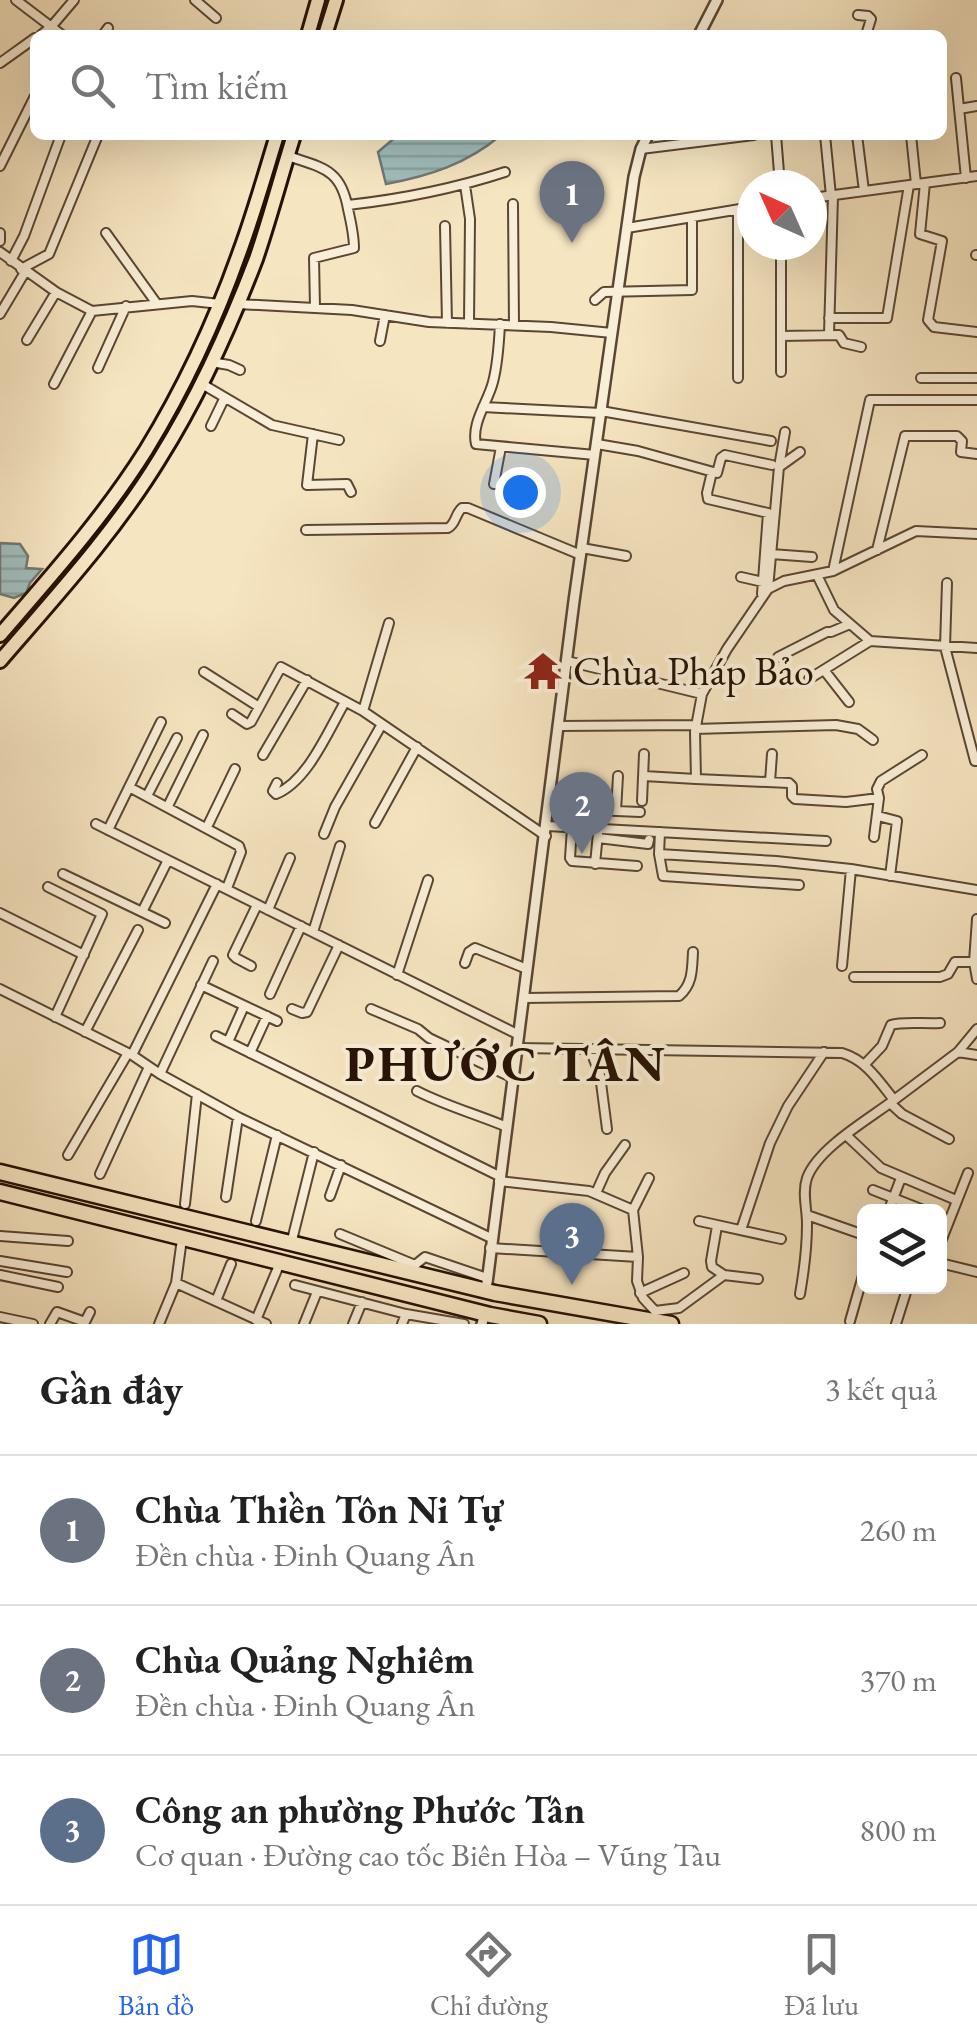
<!DOCTYPE html>
<html lang="vi">
<meta charset="utf-8">
<style>
body{margin:0;font-family:"EB Garamond",serif;background:#f6f6f6;color:#222}
.controls{position:absolute;right:30px;bottom:30px;display:grid;overflow:hidden;border-radius:15px;box-shadow:0 10px 40px #0002}
.controls button{width:90px;height:90px;display:grid;place-items:center;padding:0;border:0;border-bottom:2px solid #e0e0e0;background:#fff;color:#222;font:50px sans-serif}
.compass{position:absolute;left:737px;top:170px;width:90px;height:90px;border-radius:50%;background:#fff;box-shadow:0 10px 40px #0002;rotate:315deg}
.you{position:absolute;left:520px;top:492px;width:35px;height:35px;margin:-25px;border:8px solid #fff;border-radius:50%;background:#1a73e8;box-shadow:0 0 0 15px #1a73e833}
.badge{display:grid;place-items:center;width:65px;height:65px;border-radius:50%;background:#2563eb;color:#fff;font-size:32px;font-weight:700}
.pin{position:absolute;translate:-50% -82px;filter:drop-shadow(0 2px 5px #0008)}
.pin::after{content:'';position:absolute;top:52px;width:35px;height:30px;background:inherit;clip-path:polygon(0 0,100% 0,50% 100%)}
.list{margin:0;padding:0;list-style:none}
h2{display:flex;justify-content:space-between;align-items:center;height:130px;margin:0;padding:0 40px;font-size:42px}
h2 small{font-size:32px;font-weight:400;color:#767676}
.list li{display:grid;grid-template-columns:65px 1fr auto;gap:30px;align-items:center;box-sizing:border-box;height:150px;padding:0 40px;border-top:2px solid #e0e0e0}
.list b{display:block;font-size:38px;white-space:nowrap}
.list p{margin:0;font-size:32px;white-space:nowrap;color:#767676}
.list em{font-size:32px;font-style:normal;color:#767676}
.icon{flex:none;width:55px;height:55px;fill:none;stroke:currentColor;stroke-width:2;stroke-linecap:round;stroke-linejoin:round}
.map{position:relative;flex:none;width:977px;height:1324px;overflow:hidden}
.search{position:absolute;background:#fff;box-shadow:0 10px 40px #0002;left:30px;right:30px;top:30px;height:110px;display:flex;align-items:center;gap:25px;box-sizing:border-box;padding:0 35px;border-radius:15px;color:#767676;font-size:38px}
.sheet{height:580px;background:#fff}
nav{display:flex;justify-content:space-around;align-items:center;box-sizing:border-box;height:140px;border-top:2px solid #e0e0e0;background:#fff;font-size:28px;color:#767676}
nav a{display:grid;justify-items:center;gap:5px}
nav .on{color:#2563eb}
.map>svg:first-child{display:block}
</style>
<div class="map">
<svg width="977" height="1324" viewBox="0 0 977 1324">
<defs>
<pattern id="water-rules" width="6" height="5" patternUnits="userSpaceOnUse" patternTransform="scale(2.5)"><rect width="6" height="5" fill="#a0bdbc"/><path d="M0 2.5h6" fill="none" stroke="#8aa1a0"/></pattern>
</defs>
<rect width="100%" height="100%" fill="#f6e5c1"/>
<filter id="stains"><feTurbulence type="fractalNoise" baseFrequency=".002" numOctaves="4"/><feColorMatrix values="0 0 0 0 .2 0 0 0 0 .09 0 0 0 0 .02 0 0 0 .5 -.17"/></filter>
<radialGradient id="worn" r=".72"><stop offset=".6" stop-color="#630" stop-opacity="0"/><stop offset="1" stop-color="#630" stop-opacity=".3"/></radialGradient>
<!-- water -->
<path fill="url(#water-rules)" stroke="#6f7872" stroke-width="2.5" d="M398,135h103c-34,29 -72,41 -115,49l-8,-32z
M0,543l20,1 8,12 -2,12 16,1 -12,14 -4,10 -12,5 -14,-4z"/>
<g fill="none" stroke-linecap="round" stroke-linejoin="round">
<!-- minor casing -->
<g stroke="#5a4633" stroke-width="12">
<path id="minor" d="M16,0l46,35
M195,0l21,18
M858,15l10,1 3,3 -5,16
M41,35l10,-8 23,-27
M103,35l5,-7
M0,63l35,-25
M956,78l10,100
M959,109l18,-3
M776,135l4,50
M825,135l6,61
M857,135l7,56
M911,135l5,49
M641,149l113,-14
M288,156c35,12 53,13 60,53 3,13 6,26 6,39l-40,10 1,50
M0,166l35,-70
M925,183l-5,51 22,7 -14,79 6,7 43,5
M465,185l5,34 -1,105
M812,198l165,-22
M513,204l1,121
M348,205c54,-6 105,-16 157,-33
M738,210v168
M445,226l2,97
M627,228l125,-21
M0,233v8
M106,233l51,71
M781,245v127
M0,252l56,40 36,19 100,-10 28,3
M976,255h1
M11,261l13,-25 37,-101
M21,269l28,-15 49,-119
M595,300l9,-8 88,-2v-73
M238,304l114,6 77,12 122,5 61,6
M0,314l25,-42
M829,318h58l22,-133
M500,324c-1,20 -2,39 -7,58 -5,20 -22,41 -17,62l119,11
M829,334l4,-138
M781,336l58,-1 5,8 17,4
M27,340l29,-48
M380,341l5,-26
M211,362l18,3 11,5
M98,368l28,-62
M921,378h56
M54,384l38,-73
M202,384l70,41 67,15
M483,407l118,6
M601,411l170,30
M211,426l13,-27
M313,434l-6,51 40,-1 4,8
M597,444l41,7 79,22 4,-15 4,-3 47,10
M779,467l6,-35
M712,472l-5,21 1,6 60,14 -6,81
M494,484l7,-37
M306,530l142,-2c8,-4 7,-14 14,-20h6l113,47
M582,548l44,8
M877,550l28,-114h52l5,5 -1,11 16,2
M771,554l41,3
M833,571l37,-171h107
M817,575l17,35 36,31 107,7
M741,577l22,5
M947,583l-2,64 30,114h2
M768,589l11,-122 21,-15
M778,657l49,-25h4l19,-8
M567,661l135,33
M824,670l25,32
M204,672l55,35
M809,679l61,-38
M363,711l26,-88
M232,714l15,10 4,-2 30,-55 82,44 183,125
M559,726l137,-1
M695,729l141,-4 22,4 15,11
M263,755l44,-75
M644,776l52,3
M770,782l2,-28
M277,783l-4,8 3,3c32,-13 52,-63 69,-92
M129,787l110,59 2,6 -14,36
M147,796l30,-58
M879,798l-2,-9 4,-8 41,-26
M642,801l2,-47
M549,805l45,5 46,2
M168,806l35,-71
M616,811l2,-35
M878,816l19,5 -7,55
M375,823l42,-76
M96,824l72,36
M547,826l279,15
M207,827l28,-58
M572,828l-2,30 2,3 65,5
M108,830l53,-108
M660,832l-1,22 4,22 136,9
M324,834l11,-27 47,-83
M874,837l5,-39 -33,4 -51,-3 -3,-3v-10l-3,-3 -93,-4 -1,-47 7,-38 25,-45 41,-60 16,-8 49,-10 83,-40 61,3
M598,838l50,6 1,-4
M659,854l117,7 75,8 126,21
M595,864l3,-31
M63,874l102,49
M48,887l54,27 -47,103
M268,910l22,-52
M142,912l26,-52 351,175
M0,913l84,42
M977,919l-3,43 3,17
M313,932l27,-86
M465,963l4,-11 6,-4 52,21
M251,966l-15,-8 -3,-3 24,-50
M842,966l9,-97
M397,975l31,-95
M854,977h86l8,-3 7,-12h19
M201,985l76,36
M0,989l132,66 28,19 78,43 253,121
M270,994l31,-68
M524,998l155,-2c14,-12 13,-27 14,-44
M292,1009l10,4 5,-1 32,-67
M371,1009l47,20 11,9 84,40
M85,1032l53,-102
M216,1036l283,140
M228,1042l16,-36
M518,1048l324,5c24,7 37,28 52,47l64,-48 19,-23
M590,1049l10,26 7,54
M958,1052l19,3
M250,1053l17,-37
M132,1055l85,-171
M865,1064l17,-18 9,-21c12,-4 34,-1 49,-2
M160,1074l53,-113
M417,1091c29,15 59,23 90,36
M890,1103l12,11 47,25
M847,1136l34,32 75,32
M68,1155l60,-102
M100,1174l49,-107
M649,1178l-16,32 5,47 -1,24 6,17 12,13 24,-3 45,-33
M499,1181l90,10 44,19
M873,1190l53,21
M596,1193l9,-20 20,-28
M330,1196l11,-31
M226,1197l12,-80
M185,1204l12,-110
M888,1212l13,-34
M807,1215l57,20
M256,1221l21,-86
M699,1221l82,18
M717,1226l-6,35 1,6 12,8 34,4
M741,1230l29,-87 18,-37 36,-54
M340,1234l75,31 10,-8 62,21
M0,1236l68,5
M293,1236l21,-84
M940,1244l28,-71
M490,1248l148,9
M0,1261l67,11
M940,1263l37,9
M0,1275l58,12
M176,1283l90,41
M295,1285l111,29 -4,10
M640,1293l44,-20
M800,1294c4,-23 7,-46 7,-70 0,-16 -5,-31 0,-46 11,-30 62,-59 87,-78
M216,1301l15,-37
M406,1314l58,10
M0,1317l33,7
M256,1320l21,-50
M850,1321l14,-49
M50,1324l7,-12 28,10 5,-10
M159,1324l17,-41 5,-37
M304,1324l13,-32
M353,1324l9,-22
M896,1324l12,-38"/>
</g>
<!-- tertiary casing -->
<g stroke="#5a4633" stroke-width="14">
<path id="tertiary" d="M699,35l18,-35
M487,1283l87,-682 60,-424 7,-28 7,-14
M482,1324l1,-4"/>
</g>
<!-- trunk casing -->
<g stroke="#261104" stroke-width="18">
<path id="trunk" d="M308,35l10,-35
M325,35l11,-35
M0,635c51,-59 104,-118 146,-185 38,-62 70,-131 94,-199 14,-38 25,-77 37,-116
M0,661c56,-65 115,-129 160,-203 39,-62 70,-131 96,-199 14,-41 25,-83 38,-124"/>
</g>
<!-- motorway casing -->
<g stroke="#261104" stroke-width="19">
<path id="motorway" d="M0,1172l495,121 176,31
M0,1192l490,123 49,9"/>
</g>
<!-- minor -->
<use href="#minor" stroke="#f9eed7" stroke-width="8"/>
<!-- tertiary -->
<use href="#tertiary" stroke="#f9eed7" stroke-width="9"/>
<!-- trunk -->
<use href="#trunk" stroke="#f6e5c1" stroke-width="12"/>
<!-- motorway -->
<use href="#motorway" stroke="#f6e5c1" stroke-width="14"/>
</g>
<!-- icons -->
<defs>
<g id="temple-bare" transform="scale(3)"><path d="M0-6L5-2H3V0L6.5 2.5H4V6H1.5V3h-3V6H-4V2.5H-6.5L-3 0V-2H-5Z" fill="#8f2418" stroke="#f9eed7" stroke-width="2.5" paint-order="stroke"/></g>
</defs>
<g fill-rule="evenodd">
<use href="#temple-bare" x="543" y="671"/>
</g>
<g text-anchor="middle" stroke-width="8" stroke-linejoin="round" paint-order="stroke">
<!-- poi labels -->
<g font-size="40" fill="#261104" stroke="#f9eed7" text-anchor="start">
<text x="573" y="685">Chùa Pháp Bảo</text>
</g>
<!-- district labels -->
<g font-size="50" font-weight="bold" letter-spacing="2.5" fill="#261104" stroke="#f9eed7">
<text x="506" y="1081">PHƯỚC TÂN</text>
</g>
</g>
<rect width="100%" height="100%" filter="url(#stains)"/>
<rect width="100%" height="100%" fill="url(#worn)"/>
</svg>
<div class="controls">
<button><svg class="icon" aria-label="layers" viewBox="0 0 24 24"><path d="M12 4l9 5-9 5-9-5zM3 14l9 5 9-5"/></svg></button>
</div>
<svg class="compass" viewBox="-18 -18 36 36"><path d="M0-13l5 13h-10z" fill="#e53935"/><path d="M0 13l5-13h-10z" fill="#767676"/></svg>
<div class="you"></div>
<div class="pin badge" style="left:572px;top:243px;background:#6b7280">1</div>
<div class="pin badge" style="left:582px;top:854px;background:#6b7280">2</div>
<div class="pin badge" style="left:572px;top:1285px;background:#5c6f8a">3</div>
<div class="search"><svg class="icon" aria-label="search" viewBox="0 0 24 24"><circle cx="10" cy="10" r="6"/><path d="M15 15l6 6"/></svg>Tìm kiếm</div>
</div>
<section class="sheet">
<h2>Gần đây<small>3 kết quả</small></h2>
<ul class="list">
<li><span class="badge" style="background:#6b7280">1</span><div><b>Chùa Thiền Tôn Ni Tự</b><p>Đền chùa · Đinh Quang Ân</p></div><em>260 m</em></li>
<li><span class="badge" style="background:#6b7280">2</span><div><b>Chùa Quảng Nghiêm</b><p>Đền chùa · Đinh Quang Ân</p></div><em>370 m</em></li>
<li><span class="badge" style="background:#5c6f8a">3</span><div><b>Công an phường Phước Tân</b><p>Cơ quan · Đường cao tốc Biên Hòa – Vũng Tàu</p></div><em>800 m</em></li>
</ul>
</section>
<nav>
<a class="on"><svg class="icon" aria-label="map" viewBox="0 0 24 24"><path d="M3 6l6-2 6 2 6-2v14l-6 2-6-2-6 2zM9 4v14M15 6v14"/></svg>Bản đồ</a>
<a><svg class="icon" aria-label="directions" viewBox="0 0 24 24"><path d="M12 3l9 9-9 9-9-9zM9 14v-3h6M13 9l2 2-2 2"/></svg>Chỉ đường</a>
<a><svg class="icon" aria-label="saved" viewBox="0 0 24 24"><path d="M7 4h10v16l-5-4-5 4z"/></svg>Đã lưu</a>
</nav>
